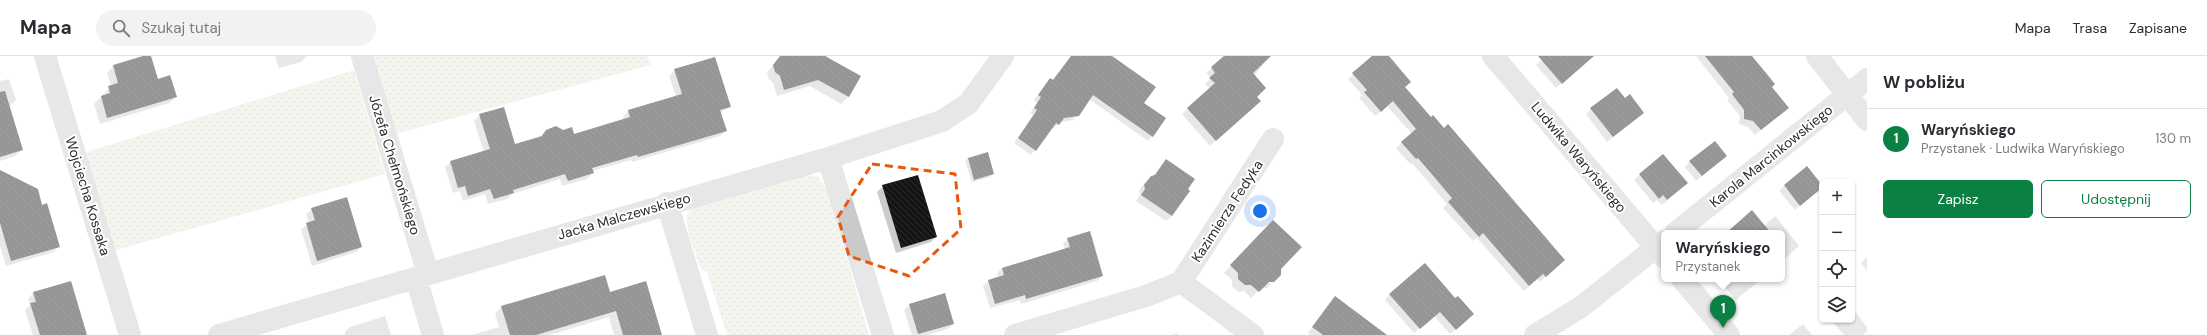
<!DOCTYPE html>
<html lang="pl">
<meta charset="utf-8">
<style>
body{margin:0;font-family:"DM Sans",sans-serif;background:#f2f2f3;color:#2b2b33}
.controls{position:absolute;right:12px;bottom:12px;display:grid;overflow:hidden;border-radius:6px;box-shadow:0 1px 3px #0004}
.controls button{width:36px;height:36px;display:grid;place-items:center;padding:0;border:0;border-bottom:1px solid #e1e1e2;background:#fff;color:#2b2b33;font:20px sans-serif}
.you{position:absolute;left:1260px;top:155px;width:14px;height:14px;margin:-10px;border:3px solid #fff;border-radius:50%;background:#1a73e8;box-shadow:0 0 0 6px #1a73e833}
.badge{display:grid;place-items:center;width:26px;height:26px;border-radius:50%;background:#0b8043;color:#fff;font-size:13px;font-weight:700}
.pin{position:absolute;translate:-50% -33px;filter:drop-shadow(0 1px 2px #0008)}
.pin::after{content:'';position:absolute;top:21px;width:14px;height:12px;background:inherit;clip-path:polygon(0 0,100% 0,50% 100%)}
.popup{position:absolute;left:1661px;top:174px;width:124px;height:52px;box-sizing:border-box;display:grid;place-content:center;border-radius:6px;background:#fff;filter:drop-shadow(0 1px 3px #0005);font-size:13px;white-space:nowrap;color:#7c7c81}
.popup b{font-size:15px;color:#2b2b33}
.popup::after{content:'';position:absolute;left:50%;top:100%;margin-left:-8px;border:8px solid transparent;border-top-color:#fff}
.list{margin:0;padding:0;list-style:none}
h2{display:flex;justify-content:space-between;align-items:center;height:52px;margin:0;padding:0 16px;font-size:17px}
h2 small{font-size:13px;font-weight:400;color:#7c7c81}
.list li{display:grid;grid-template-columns:26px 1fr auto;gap:12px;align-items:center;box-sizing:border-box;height:60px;padding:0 16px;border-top:1px solid #e1e1e2}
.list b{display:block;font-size:15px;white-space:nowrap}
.list p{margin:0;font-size:13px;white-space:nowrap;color:#7c7c81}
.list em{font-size:13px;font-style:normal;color:#7c7c81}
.actions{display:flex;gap:8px;padding:12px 16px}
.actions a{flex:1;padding:9px 0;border:1px solid #0b8043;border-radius:6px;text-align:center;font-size:14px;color:#0b8043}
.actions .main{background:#0b8043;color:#fff}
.icon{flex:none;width:22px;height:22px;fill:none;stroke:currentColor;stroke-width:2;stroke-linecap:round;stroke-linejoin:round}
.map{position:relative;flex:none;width:1867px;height:279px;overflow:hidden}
header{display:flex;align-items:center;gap:24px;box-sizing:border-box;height:56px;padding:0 20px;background:#fff;border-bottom:1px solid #e1e1e2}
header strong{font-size:19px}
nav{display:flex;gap:22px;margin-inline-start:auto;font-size:14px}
.search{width:280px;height:36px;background:#f2f2f3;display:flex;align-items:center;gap:10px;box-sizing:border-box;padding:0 14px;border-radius:22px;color:#7c7c81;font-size:15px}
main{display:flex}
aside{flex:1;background:#fff}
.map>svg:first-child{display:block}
</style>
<header>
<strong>Mapa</strong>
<div class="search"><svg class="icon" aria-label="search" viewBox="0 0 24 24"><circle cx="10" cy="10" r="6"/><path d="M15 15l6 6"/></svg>Szukaj tutaj</div>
<nav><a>Mapa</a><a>Trasa</a><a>Zapisane</a></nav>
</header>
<main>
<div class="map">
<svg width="1867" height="279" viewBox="0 0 1867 279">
<defs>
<pattern id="grass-dots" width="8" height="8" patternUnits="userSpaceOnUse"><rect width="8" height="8" fill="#e3ecd9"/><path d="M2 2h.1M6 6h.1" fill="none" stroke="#c3cbbb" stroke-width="1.8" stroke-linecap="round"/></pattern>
<pattern id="building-back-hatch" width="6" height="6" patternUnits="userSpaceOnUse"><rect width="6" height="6" fill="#141414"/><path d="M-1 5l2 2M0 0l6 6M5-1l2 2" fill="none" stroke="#2e2e2e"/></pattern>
</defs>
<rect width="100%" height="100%" fill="#fff"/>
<!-- grass -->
<path fill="url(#grass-dots)" d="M371,0h277l3,9 -256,69z
M354,14l31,104 -272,77 -30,-98z
M801,118l17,3 9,13 42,145h-142l-20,-63 -6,-3c-6,-17 -16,-37 -14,-55l9,-9z"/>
<!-- shadow -->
<path fill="#0003" d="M146,0h4l7,24 19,17 -7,6 -69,21 -6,-20 17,-18 -4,-13 6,-7z
M275,0h32l-6,6 -22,6z
M780,0h47l1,3 31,18 -11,20 -7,7 -31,-18 -33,10 -4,-13 -4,-4 -2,-6z
M1072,0h41l-1,2 31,45 9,33 -4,5 -59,-42 -16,21 -13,2 -7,7 -2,-1 -20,27 -17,-12 19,-28 -3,-2 7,-10 -3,-3 12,-16 4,-5 2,2z
M1225,0h45l-16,20v30l-44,40 -28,-32 28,-25 -5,-5 6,-6 -5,-5z
M1374,0h13l23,26 -5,6 153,177 -18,17 -3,-3 -13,12 -47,-53 -4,3 -30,-33 4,-4 -35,-41 -2,1 -14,-16 16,-14 -25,-28 -12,10 -16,-18 3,-3 -14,-16z
M1546,0h32l1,12 -23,20 -20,-23z
M1696,0h53l33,57 -27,22 -7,-8 -9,-3 1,-8 -13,-16 2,-2z
M675,14l54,37 -9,6 6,18 -6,5 -88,26 -1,-2 -39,11 1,2 -6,6 -25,7 -2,-7 -48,15 -5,5 -19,5 -3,-10 -22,7 -3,-10 -7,2 -8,-26 6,-5 33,-10 -10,-31 6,-6 34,30 25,-7 7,-8 17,1 10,4 51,-15 -1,-3 5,-6 48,-14 -7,-21z
M9,23l7,21 -7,7 12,43 -6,6 -15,5v-80z
M1591,53l52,4 -36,29 -21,-28z
M1662,99l19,33 -19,17 -5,-5 -4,3 -19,-23z
M1726,100l-30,25 -11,-14 5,-6z
M968,102l25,16 -3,3 -18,5 -7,-21z
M1166,104l6,56 -6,5 -30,-20 4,-6 -1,-4 6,-9 8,-6z
M1785,129l37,1v1l-27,23 -16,-19z
M883,130l53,51 -5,5 -35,11 -19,-61z
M0,137l42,13 17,40 -5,6 -48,14 -6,-20z
M312,153l49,38 -5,5 -44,14 -11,-37 8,-6 -3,-9z
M1775,160l24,30 -17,15v-28h-54l36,-7z
M1266,172l-2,55h8l-5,5h-6l-10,10 -7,-7 -6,1 -6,-6v-6l-8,-7z
M1068,183l34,37 -5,5 -76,23 -1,-4 -30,8 -7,-22 5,-5 10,-3 -1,-5 5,-5 63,-19 -2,-5z
M1867,201v14l-6,-8z
M1718,223h43l-25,21z
M33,237l53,42h-53l-8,-25 5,-5 -2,-6z
M609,237l52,42h-47l-5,-18 -59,18h-78l27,-8 -4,-13 6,-7z
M1390,238l78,25 -18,15 -16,-18 -20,17 -29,-33z
M1335,242l50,37h-75l-2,-2z
M910,248l43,20 -5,5 -21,6h-15l-8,-25z
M1852,252l15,19v4l-4,4h-19l-12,-14 20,-1z
M385,260l6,19h-46v-3l5,-5z
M1803,268l9,11h-23z
M1177,277l1,2h-8z"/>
<!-- building -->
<path fill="url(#building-back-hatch)" d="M143,0h8l7,23 12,-4 7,22 -70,21 -6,-22 9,-3 -2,-7 10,-3 -5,-18z
M780,0h45l36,20 -12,21 -31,-17 -34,10 -4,-14 -5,-4 -2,-7z
M1071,0h41l44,31 -12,16 22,15 -13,19 -60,-42 -14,21 -15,2 -5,7 -3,-2 -20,28 -18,-13 19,-28 -3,-2 7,-11 -3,-2 12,-17 3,2z
M1224,0h47l-18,17 13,15 -9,9 4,4 -45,40 -29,-33 28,-25 -6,-5 6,-5 -4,-6z
M1372,0h17l22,26 -6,5 26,30 2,-2 11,13 4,-4 117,136 -19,17 -3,-3 -14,12 -46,-53 -4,4 -31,-35 4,-4 -34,-40 -2,1 -15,-17 15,-13 -23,-28 -12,11 -17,-20 3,-2 -15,-17z
M1538,0h56l-32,28z
M1705,0h47l23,28 -3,3 17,21 -28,22 -8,-9 -9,-2v-9l-12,-16 2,-2z
M715,1l16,50 -11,3 7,21 -89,26 -1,-2 -45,13 2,5 -26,8 -3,-7 -52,16 1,3 -20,6 -4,-10 -22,7 -3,-10 -7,2 -8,-27 40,-12 -11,-35 25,-7 11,37 27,-8 4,-6 10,-4 7,4 9,-3 2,7 56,-17 -2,-7 54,-16 -8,-25z
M1617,32l8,10 5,-4 14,19 -31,24 -23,-29z
M5,35l18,59 -23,7v-65z
M1715,85l12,15 -25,20 -13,-15z
M988,96l6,22 -20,6 -6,-22z
M1663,98l25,29 -21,17 -4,-5 -4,4 -20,-25z
M1166,103l29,20 -7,10 2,2 -18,25 -31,-21 4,-6 -1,-4 7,-9 4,-1z
M1807,110l15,19v3l-22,18 -16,-21z
M0,114l38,19 4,16 5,-2 13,44 -49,14 -11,-38z
M918,119l19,62 -36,11 -19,-63z
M347,141l15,50 -45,14 -11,-38 9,-3 -4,-12z
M1752,154l19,23h-45z
M1273,164l29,27 -21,22v6l-7,7h-5l-10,10 -8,-7h-6l-7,-6v-6l-8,-8z
M1090,175l13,45 -77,23 -1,-4 -30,9 -7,-24 16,-5 -2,-7 68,-21 -3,-9z
M1425,207l30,35 3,-2 16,18 -18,16 -16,-18 -20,17 -31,-35z
M605,219l5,17 36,-11 16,54h-39l-7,-24 -80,24h-26l-9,-29z
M71,225l16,54h-47l-10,-32 6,-1 -3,-10z
M945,237l9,31 -36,10 -9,-30z
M1335,240l52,39h-64l-11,-8z"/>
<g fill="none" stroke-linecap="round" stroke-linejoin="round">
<!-- minor -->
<path stroke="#cacaca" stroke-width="22" d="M45,0l85,279
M362,0l66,218
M1493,0l171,201
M1817,0l50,64
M828,102l55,177
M667,147l40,132
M1675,177l192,-154
M416,222l17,57
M1682,223l47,56
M1181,226l92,-143
M219,279l609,-177 114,-37 27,-18 34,-47
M1015,279l131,-39 35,-14 72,53
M1535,279l46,-28 83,-66"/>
</g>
<!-- marked area -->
<path d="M0 0H1867V279H0ZM872,108l83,10 6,55 -52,47 -60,-20 -11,-39z" fill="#fff" fill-opacity=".55" fill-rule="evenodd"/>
<path fill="none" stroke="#e8590c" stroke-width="3" stroke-dasharray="8 5" stroke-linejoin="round" d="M872,108l83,10 6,55 -52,47 -60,-20 -11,-39z"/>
<g text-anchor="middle" stroke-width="4" stroke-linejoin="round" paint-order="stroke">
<!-- street labels -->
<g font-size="14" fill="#2d2d2d" stroke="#fff">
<text transform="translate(1771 100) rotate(-39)" y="5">Karola Marcinkowskiego</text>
<text transform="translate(1579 101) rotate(50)" y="5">Ludwika Waryńskiego</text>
<text transform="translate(395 109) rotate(73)" y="5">Józefa Chełmońskiego</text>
<text transform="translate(88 140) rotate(73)" y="5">Wojciecha Kossaka</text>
<text transform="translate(1227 155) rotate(-57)" y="5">Kazimierza Fedyka</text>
<text transform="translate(624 160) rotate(-16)" y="5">Jacka Malczewskiego</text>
</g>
</g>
</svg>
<div class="controls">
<button>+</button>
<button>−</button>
<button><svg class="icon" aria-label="locate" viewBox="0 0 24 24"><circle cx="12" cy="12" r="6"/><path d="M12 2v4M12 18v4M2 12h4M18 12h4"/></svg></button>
<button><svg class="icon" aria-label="layers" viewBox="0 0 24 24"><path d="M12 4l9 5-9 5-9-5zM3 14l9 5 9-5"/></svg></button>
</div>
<div class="you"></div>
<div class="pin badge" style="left:1723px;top:272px">1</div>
<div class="popup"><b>Waryńskiego</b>Przystanek</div>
</div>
<aside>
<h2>W pobliżu<small></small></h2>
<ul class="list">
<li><span class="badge">1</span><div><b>Waryńskiego</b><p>Przystanek · Ludwika Waryńskiego</p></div><em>130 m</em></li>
</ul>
<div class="actions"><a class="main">Zapisz</a><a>Udostępnij</a></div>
</aside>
</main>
